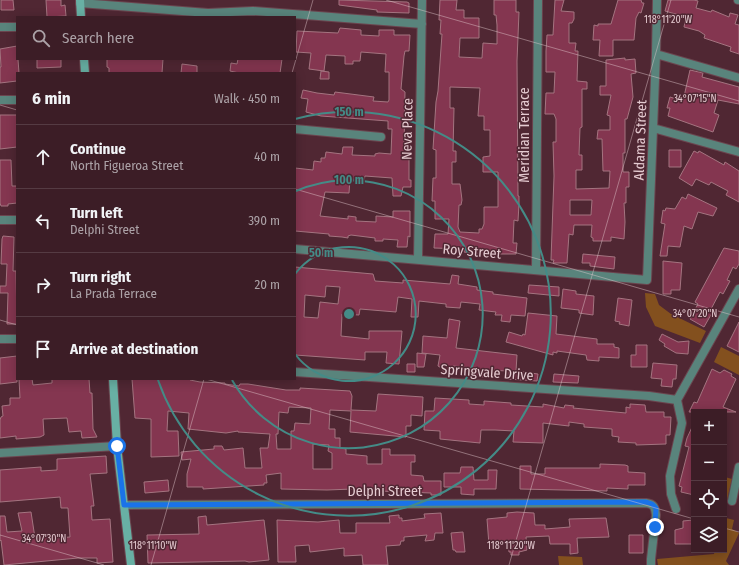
<!DOCTYPE html>
<meta charset="utf-8">
<style>
body{margin:0;font-family:"Fira Sans Condensed",sans-serif;background:#472a32;color:#f1f3f6}
.controls{position:absolute;right:12px;bottom:12px;display:grid;overflow:hidden;border-radius:0px;box-shadow:0 2px 10px #0003}
.controls button{width:36px;height:36px;display:grid;place-items:center;padding:0;border:0;border-bottom:1px solid #553b43;background:#3c1d26;color:#f1f3f6;font:20px sans-serif}
.stop{position:absolute;width:12px;height:12px;margin:-9px;border:3px solid #1a73e8;border-radius:50%;background:#fff}
.stop.end{background:#1a73e8;border-color:#fff;box-shadow:0 1px 4px #0008}
.list{margin:0;padding:0;list-style:none}
h2{display:flex;justify-content:space-between;align-items:center;height:52px;margin:0;padding:0 16px;font-size:17px}
h2 small{font-size:13px;font-weight:400;color:#aca2a7}
.list li{display:grid;grid-template-columns:26px 1fr auto;gap:12px;align-items:center;box-sizing:border-box;height:64px;padding:0 16px;border-top:1px solid #553b43}
.list b{display:block;font-size:15px;white-space:nowrap}
.list p{margin:0;font-size:13px;white-space:nowrap;color:#aca2a7}
.list em{font-size:13px;font-style:normal;color:#aca2a7}
.icon{flex:none;width:22px;height:22px;fill:none;stroke:currentColor;stroke-width:2;stroke-linecap:round;stroke-linejoin:round}
.map{position:relative;flex:none;width:739px;height:565px;overflow:hidden}
.search{position:absolute;background:#3c1d26;box-shadow:0 2px 10px #0003;left:16px;top:16px;width:280px;height:44px;display:flex;align-items:center;gap:10px;box-sizing:border-box;padding:0 14px;border-radius:0px;color:#aca2a7;font-size:15px}
.panel{position:absolute;background:#3c1d26;box-shadow:0 2px 10px #0003;left:16px;top:72px;width:280px;height:308px;border-radius:0px}
.map>svg:first-child{display:block}
</style>
<div class="map">
<svg width="739" height="565" viewBox="0 0 739 565">
<rect width="100%" height="100%" fill="#502733"/>
<!-- green -->
<path fill="#83501e" d="M645,293l10,1 4,11 12,9 35,17 -6,12 -45,-17 -9,-19z
M721,347l18,9v19l-25,-13z
M725,477l7,2 -7,30 1,9 8,2 -2,9 7,4 -13,28 3,4h-71l-1,-6 57,-5 1,-4h9z
M558,556l24,1 1,8h-24z"/>
<!-- building -->
<path fill="#843650" stroke="#a47480" fill-rule="evenodd" d="M1,0h12l1,10h-13z
M46,0h15v6l4,-1 1,11 -19,1z
M339,0l68,2 2,1v10l-32,-1v-2l-38,-5z
M440,0h17l-1,10h8v8h15v20h-19l-1,19 21,1h2l1,-15 14,1v-19l-1,-10h-2v-15h22v12h3l-2,49 1,135h1v8l-1,17 -4,-1 -1,23h4l-1,11h-39l-13,-2v-3l-30,-1 1,-14h13l1,-15h-14v-18h-3l1,-23h3v-28l-3,-1 3,-47 2,-11 4,-57h-2l1,-14h-2zM450,87l30,1 -2,28h6v14h6v26l-7,1v15h15v35h-14v17l-2,5h-3v4l-19,-1 -2,-5 1,-22h2l1,-5 -2,-16h-8v-22h4v-11h-3l1,-43h-4z
M555,0h9l-3,11 13,1v7l-2,4h-3v20h7l-1,8h3l-1,30 10,1v7h-5v38l-2,1 -1,27h3v15h-6v19l33,-1 1,-17h-7l-1,-32h-5l1,-9h12v-14l-3,-1 4,-20h-11v-9h6v-26l19,-2v2l10,-1 1,14 -5,1 2,23 -6,22h-2v34h-2v19h6v15h-3v16h-2l1,19 -1,17 -13,-2v4h-18v-3l-2,-1 1,-12h-18l-1,10 -4,-1 -2,29h-14l1,-3h-3l3,-84 -1,-34h3v-23l-2,-5h-9l1,-21h8l1,-21h-9v-21l1,-16h6zM570,200h22l-1,15h-21z
M618,0h23l1,3h2l-3,10 -2,-1 -3,6 -2,22h-21v16h-14l1,-16h-7l1,-15 4,1v-2h13z
M668,0h26l4,1 -2,7 15,4 1,-2 17,7 1,-4 8,2 -3,9 4,1v29l-9,-3 1,-4 -27,-9 1,-3 -6,-4 -15,-4 2,-10 -21,-6z
M340,28l21,2v5l18,1v-6h15v5h16l-1,16h-4l-1,5 -3,33 4,3 -1,58h5v30h2v7h-8l-2,9h-8l-1,-18 -27,-2 -1,4 -14,-1 -1,14 -24,-1 -5,24 28,3v-3l8,1v4l20,1v-6l17,1v-6h17v26l-2,-1 -1,11h-10l1,-7 -15,-1v2h-8v-3l-24,-3 -3,1v2l-6,-1 -13,-1v-2l-34,-3v-63l18,2 1,-9 7,1v-4h4l1,-6 16,2 1,-7h10l-1,8 23,1v-2l4,-1 12,1 1,-25h-4v-8l-67,-5 -15,-4 2,-13 -7,-1 2,-8 14,3 17,2 1,-3 39,5 -1,4 15,1 1,-2v-28h-4l1,-18 -25,-2 -1,9h-7v3h-8v-8l-19,-1 -2,16 -15,-2 2,-16 -15,-1 1,-21 41,2z
M17,46l2,27h-2v8l-17,2v-16h1l-1,-18z
M37,59h24v8l-24,1z
M107,59h56l-1,14h-53v-5l-2,-1z
M238,59h44l-2,14h-41l-9,-2 1,-8 6,1z
M182,64l15,2v7h-16z
M690,70l13,3 -1,4 37,10v17l-21,-4 -4,13 5,2 -6,17 -45,-16 2,-8h-3l3,-11 13,4z
M321,71l8,1v7h-9z
M0,115h17v32l-17,2z
M669,150h12v17h-12z
M694,151l4,2 1,-2 25,14 1,-3 14,9v31l-13,-7 2,-4 -17,-9 -2,3 -13,-6 -4,7 -13,-8z
M0,160h11l1,26h5v17l-9,1v2h-7l-1,-3z
M688,194l29,14 -4,8 -15,-4 -6,17 -8,-3 -4,21 -12,-1 -1,10h-7l5,-32 -4,-1 2,-13 2,1 1,-3 9,1 7,-12 4,2z
M3,236l11,1 -1,34h3l1,53h-10l1,-31h-8v-7h6l1,-22h-6l1,-25z
M724,248l15,3v13l-3,5 -3,-2 -6,13 3,1 -7,13 -3,-2 -10,19 2,2 -8,14 -14,-8 8,-15 -3,-2z
M583,254l32,3 -1,12 -24,-3v-3h-8z
M663,261l19,2 -2,27h-9v4h-8z
M295,267l78,7 2,7 28,2v-3l47,4 2,-9 7,1 -1,8 19,3v3l16,2v2l34,4 -2,18 -14,-1 -1,7 -9,-1 1,-6h-7l1,-3 -17,-2 1,-6 -19,-2 -1,6 -14,-1v-3l-27,-3 -1,16h-7l1,-18 -14,-2 -2,15 -36,-3 -1,6 -17,-1 -1,22 28,3v-8h33l-3,33 -13,-1 1,-11h-22v8l-70,-5zM326,286l14,1 -2,17 -18,-2 -2,16 -14,-1 1,-22 20,2z
M529,285l30,2v9l-31,-3z
M563,289l13,2v3l18,2 -1,19 -14,-2v-3l-18,-2z
M618,298l14,2 -3,26 -10,-2 1,-2 -5,-1z
M528,313l29,3 -1,18 41,5v5h17v3l5,1v10l-20,-1v4l-12,-1 -1,-5 -29,-4v2l-4,-1v3l-47,-13 3,-10 13,4 1,-2 2,1z
M449,319l11,2 -4,27 61,7 -1,16 22,3 -1,7 -29,-2v-8l-23,-1v7l-12,-1v-8l-20,-2 -1,7 -9,-1v-3l-5,-3 2,-11 -18,-2 1,-17 24,2z
M739,322v30l-12,-6z
M662,334l16,8 11,-1 -1,13 -12,-1 -12,-7 1,-2 -6,-4z
M636,345h11v22h-16v-12h5z
M417,353l9,1 -2,13h-7z
M17,356v26l-17,2v-26z
M653,363l24,2 -1,14h-3l-1,8 -11,-1 1,-7 -11,-1z
M407,364h8v8h-8z
M712,369l8,4 4,-3 8,4 -1,2 5,3 -13,28 13,5h-47l5,-10 3,1z
M554,374l25,2 -1,7 -25,-1z
M19,379h13l1,6 19,-2v-4h37l1,14h2l1,36 4,8 -15,1 -1,-7 -12,1 -2,-14 -24,1 1,16 -4,2 -24,2v-3l-16,2v-18l1,-3 2,-1 -1,-10 8,-1v-7h10z
M132,379h58v1l10,2 25,1v1l14,2 1,-2h8l38,6h14v-2l50,3 2,5 -1,14 25,1 2,-17 45,3 -1,19 -11,-1v11h-5v11l-56,-5 1,-21 -21,-1 -1,19h6v9h5v10l6,1v5l21,2v8h15v-15h8v6h25v7h-4v13l12,1 1,5h17v14h-10v-2l-78,-3v-1l-26,1 -46,-1v-16l-15,2 1,8h-3v2l-61,4v-2h-16v-13l4,-15 -9,1 -1,-8 33,-3v-3h8l2,4 19,-2 2,20h17l-2,-20h8l2,-14 -32,-2v-1l-12,2 -38,-4 1,-16 -21,-2 -1,20h11l1,25 -28,1v-38l-16,-1zM289,407l22,1 -1,16 -15,-1 -1,8h-3v18h-14l-1,-15h2l1,-22 9,1zM313,444l16,1 -1,6 4,2v16h-19z
M435,398l34,2v4l15,1v-4l27,2v2l32,2v-3l21,4 1,-3 9,1 -1,2 53,5v-6l4,1v-4l15,1 1,7h18v5h7l-1,18h-4v9l-30,1v-2l-18,-1 1,-5 -7,-1v-7l-28,-2v-3l-15,-2v4l-26,-3v20l-30,-1 1,-11 -19,-1h-14l-1,13 -40,-4v-8l-16,-1 1,-19h9z
M693,425h1v70l-13,-3 1,-5 -3,-1 10,-39 -4,-1 2,-8z
M106,456l1,17 -17,1 4,32h-3l1,14 18,-1 3,43 -16,1v-5h-19l-74,7 -3,-25 -1,1v-25h5l2,16 15,-1 -4,-18 13,-1 4,26 21,-3v3l14,-1 -2,-29h-7l-1,-11 -60,5v-32l41,-3v4l16,-1v-11z
M600,464l25,1 3,1v6l17,1v12h-17v4l-21,-1v3l-87,-2v-23h11v8h14v-6h55z
M461,467h12l1,13h14v-10h9l-1,19h-22v6l-13,-1v-7h-17v-14h16z
M168,480l1,11 -24,2 -1,-11z
M517,512l17,1 1,12h10v4l25,-2 -1,-8 37,-1 3,19 -32,1 1,15 -8,1v-10h-20l-1,-8 -23,1 1,13 -8,2v3h-8v-3h-2l-1,-9 -19,2 -2,-26 20,-2v-4z
M441,513l2,20h-8l-1,7 -9,1 2,-6 -23,2v4h-3l-1,4 -14,1 2,19h-25l-1,-10 -18,1v-8l-34,4 -1,-7 -14,1 1,16h-18l-1,-42 41,2 21,-2 1,13h16v-10h34l-1,-7 10,-1v3h3v3l23,-3 -1,-4z
M206,516l1,9 57,-5 5,40 -20,2 -4,-1 -97,2 -1,-28 52,-1 -1,-17z
M693,520l1,24h-19v-14l8,-2v-7z
M463,532l2,20h-9l-1,-2h-2l-2,-17z
M629,535h14v18h-14z"/>
<g fill="none" stroke-linecap="round" stroke-linejoin="round">
<!-- minor casing -->
<g stroke="#6b454f" stroke-width="10">
<path id="minor" d="M80,3l128,10 45,-2 169,13
M0,27h17
M656,54l83,24
M0,100h17
M653,128l86,24
M295,129l86,8
M0,220h17
M295,249l352,31 9,-226 1,-54
M418,259l4,-259
M536,270l2,-270
M0,339h17
M295,372l354,24 28,4
M0,453l117,-7
M732,501l7,-34
M124,505l522,-2c8,1 9,4 10,12l-5,44v6
M676,509l-5,-15 -1,-18 12,-53 -5,-23 62,-111"/>
</g>
<!-- tertiary casing -->
<g stroke="#6b454f" stroke-width="10">
<path id="tertiary" d="M738,0h1"/>
</g>
<!-- secondary casing -->
<g stroke="#6b454f" stroke-width="10">
<path id="secondary" d="M80,0l1,17
M84,59l1,14
M113,379l4,67 14,119"/>
</g>
<!-- minor -->
<use href="#minor" stroke="#59847c" stroke-width="8"/>
<!-- tertiary -->
<use href="#tertiary" stroke="#59847c" stroke-width="8"/>
<!-- secondary -->
<use href="#secondary" stroke="#68b0a4" stroke-width="8"/>
</g>
<g fill="none" stroke-linecap="round" stroke-linejoin="round">
<!-- route -->
<path stroke="#1a73e8" stroke-width="5" d="M117,446l7,59 522,-3 6,2 4,4 -1,19"/>
</g>
<!-- ticks -->
<path fill="none" stroke="#e5cbd1" stroke-width="1" stroke-opacity="0.45" d="M386,0l353,101M292,73l21,-73M0,105l17,5M295,189l444,128M0,320l17,5M206,379l488,140M724,528l15,4M0,535l104,30M151,565l53,-186M509,565l162,-565"/>
<!-- distance rings -->
<g fill="none" stroke="#448b87" stroke-width="2">
<path d="M295 274A67 67 0 1 1 295 354"/>
<path d="M296 191A134 134 0 1 1 232 380"/>
<path d="M295 119A202 202 0 1 1 158 380"/>
</g>
<g text-anchor="middle" stroke-width="3" stroke-linejoin="round" paint-order="stroke">
<!-- street labels -->
<g font-size="14" fill="#e5cbd1" stroke="#502733">
<text transform="translate(407 129) rotate(-89)" y="5">Neva Place</text>
<text transform="translate(524 135) rotate(-90)" y="5">Meridian Terrace</text>
<text transform="translate(640 140) rotate(-88)" y="5">Aldama Street</text>
<text transform="translate(472 251) rotate(5)" y="5">Roy Street</text>
<text transform="translate(487 372) rotate(4)" y="5">Springvale Drive</text>
<text x="385" y="496">Delphi Street</text>
</g>
</g>
<g font-size="10" text-anchor="middle" fill="#e5cbd1" stroke="#502733" stroke-width="3" stroke-linejoin="round" paint-order="stroke">
<text x="668" y="23">118°11'20"W</text>
<text x="695" y="102">34°07'15"N</text>
<text x="695" y="317">34°07'20"N</text>
<text x="44" y="542">34°07'30"N</text>
<text x="153" y="549">118°11'10"W</text>
<text x="511" y="549">118°11'20"W</text>
</g>
<circle cx="349" cy="314" r="6" fill="#448b87" stroke="#502733" stroke-width="2"/>
<g font-size="12" text-anchor="middle" font-weight="bold" fill="#448b87" stroke="#502733" stroke-width="3" stroke-linejoin="round" paint-order="stroke">
<text x="349" y="116">150 m</text>
<text x="349" y="184">100 m</text>
<text x="321" y="257">50 m</text>
</g>
</svg>
<div class="controls">
<button>+</button>
<button>−</button>
<button><svg class="icon" aria-label="locate" viewBox="0 0 24 24"><circle cx="12" cy="12" r="6"/><path d="M12 2v4M12 18v4M2 12h4M18 12h4"/></svg></button>
<button><svg class="icon" aria-label="layers" viewBox="0 0 24 24"><path d="M12 4l9 5-9 5-9-5zM3 14l9 5 9-5"/></svg></button>
</div>
<div class="stop" style="left:117px;top:446px"></div>
<div class="stop end" style="left:655px;top:527px"></div>
<div class="search"><svg class="icon" aria-label="search" viewBox="0 0 24 24"><circle cx="10" cy="10" r="6"/><path d="M15 15l6 6"/></svg>Search here</div>
<section class="panel">
<h2>6 min<small>Walk · 450 m</small></h2>
<ul class="list">
<li><svg class="icon" aria-label="ahead" viewBox="0 0 24 24"><path d="M12 20V5M6 11l6-6 6 6"/></svg><div><b>Continue</b><p>North Figueroa Street</p></div><em>40 m</em></li>
<li><svg class="icon" aria-label="left" viewBox="0 0 24 24"><path d="M17 20v-9H6M10 6l-5 5 5 5"/></svg><div><b>Turn left</b><p>Delphi Street</p></div><em>390 m</em></li>
<li><svg class="icon" aria-label="right" viewBox="0 0 24 24"><path d="M7 20v-9h11M14 6l5 5-5 5"/></svg><div><b>Turn right</b><p>La Prada Terrace</p></div><em>20 m</em></li>
<li><svg class="icon" aria-label="arrive" viewBox="0 0 24 24"><path d="M6 21V4h12l-3 4 3 4H6"/></svg><div><b>Arrive at destination</b></div></li>
</ul>
</section>
</div>
